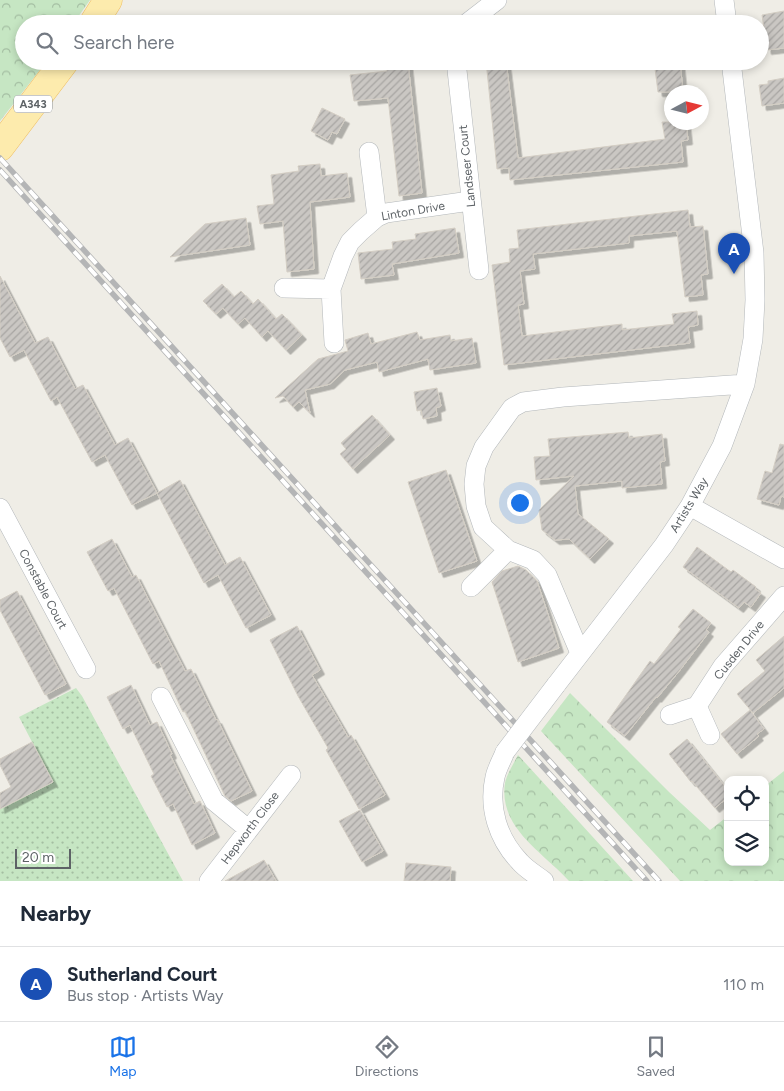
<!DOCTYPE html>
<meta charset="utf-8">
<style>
body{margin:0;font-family:Figtree,sans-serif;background:#f2f2f3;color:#1f2937}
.controls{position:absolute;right:15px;bottom:15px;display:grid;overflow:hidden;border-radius:10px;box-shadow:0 2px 8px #0003}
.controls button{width:45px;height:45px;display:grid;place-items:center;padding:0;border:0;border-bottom:1px solid #e0e1e3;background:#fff;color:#1f2937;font:25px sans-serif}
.compass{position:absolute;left:664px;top:85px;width:45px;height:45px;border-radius:50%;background:#fff;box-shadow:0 2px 8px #0003;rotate:83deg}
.scale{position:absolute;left:15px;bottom:12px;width:56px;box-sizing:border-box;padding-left:5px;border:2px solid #5d6266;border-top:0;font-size:14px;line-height:18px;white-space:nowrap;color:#5d6266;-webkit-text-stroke:4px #fff;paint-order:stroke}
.you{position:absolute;left:519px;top:502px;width:18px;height:18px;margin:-12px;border:4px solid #fff;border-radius:50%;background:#1a73e8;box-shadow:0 0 0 8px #1a73e833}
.badge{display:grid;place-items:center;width:32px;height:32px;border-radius:50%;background:#1a73e8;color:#fff;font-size:16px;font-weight:700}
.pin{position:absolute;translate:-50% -41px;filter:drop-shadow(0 1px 2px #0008)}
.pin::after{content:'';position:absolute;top:26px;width:18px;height:15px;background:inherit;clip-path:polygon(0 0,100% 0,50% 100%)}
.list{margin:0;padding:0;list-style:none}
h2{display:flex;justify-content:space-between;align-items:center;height:65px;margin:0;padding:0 20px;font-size:21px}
h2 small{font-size:16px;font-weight:400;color:#747a83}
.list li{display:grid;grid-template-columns:32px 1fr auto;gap:15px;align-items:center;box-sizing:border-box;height:75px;padding:0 20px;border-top:1px solid #e0e1e3}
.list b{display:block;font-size:19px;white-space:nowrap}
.list p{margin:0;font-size:16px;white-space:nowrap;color:#747a83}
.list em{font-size:16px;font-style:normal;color:#747a83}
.icon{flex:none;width:28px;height:28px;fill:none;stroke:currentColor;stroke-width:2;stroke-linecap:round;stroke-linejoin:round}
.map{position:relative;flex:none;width:784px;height:881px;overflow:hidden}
.search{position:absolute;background:#fff;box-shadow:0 2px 8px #0003;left:15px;right:15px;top:15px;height:55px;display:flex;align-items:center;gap:12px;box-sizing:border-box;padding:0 18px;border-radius:28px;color:#747a83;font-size:19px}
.sheet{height:140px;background:#fff}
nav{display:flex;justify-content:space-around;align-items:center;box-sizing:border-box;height:70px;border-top:1px solid #e0e1e3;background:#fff;font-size:14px;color:#747a83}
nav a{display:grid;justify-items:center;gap:2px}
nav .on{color:#1a73e8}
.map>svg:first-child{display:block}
</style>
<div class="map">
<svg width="784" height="881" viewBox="0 0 784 881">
<defs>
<pattern id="forest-crowns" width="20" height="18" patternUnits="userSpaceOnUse" patternTransform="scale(1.25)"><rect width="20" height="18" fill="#c6e6c3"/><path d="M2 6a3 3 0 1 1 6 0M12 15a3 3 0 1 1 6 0" fill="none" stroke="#a4bea2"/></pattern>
<pattern id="park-dots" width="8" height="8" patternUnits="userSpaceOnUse" patternTransform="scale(1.25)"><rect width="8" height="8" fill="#c6e6c3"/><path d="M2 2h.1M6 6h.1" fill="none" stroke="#a4bea2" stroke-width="1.8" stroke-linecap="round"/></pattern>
<pattern id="building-hatch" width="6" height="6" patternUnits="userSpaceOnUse" patternTransform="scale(1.25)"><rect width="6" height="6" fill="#cac7c3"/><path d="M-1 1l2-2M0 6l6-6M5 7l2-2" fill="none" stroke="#a7a5a2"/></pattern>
<filter id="shadow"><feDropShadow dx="4.5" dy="4.5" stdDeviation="0" flood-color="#0004"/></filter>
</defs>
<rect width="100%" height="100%" fill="#efede6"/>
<!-- forest -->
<path fill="url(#forest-crowns)" d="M0,0h90l-17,24h-49v37h23l-47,60z
M570,693l99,99 41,38 18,-14v46h37v-76l19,-15v110h-104l-139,-150z
M518,755l115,126h-64c-25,-28 -71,-53 -64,-98 2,-9 9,-20 13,-28z"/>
<!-- park -->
<path fill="url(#park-dots)" d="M76,688l6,8 101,185h-183v-72l53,-27 -34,-65z"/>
<!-- building -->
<path fill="url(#building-hatch)" stroke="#d4cec4" filter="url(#shadow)" d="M784,11v37l-17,2 -5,-35z
M486,61h20l12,97 147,-19 -3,-17h24l2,18 -7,1 2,21 -173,18 -1,-12 -12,1z
M654,61h26l3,31h-25z
M408,63l14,130 -23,3 -11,-98 -34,3 -4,-26 37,-4 -1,-5z
M784,78v25l-22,3 -3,-21 9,-1v-3z
M322,108l23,11 -8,15 -5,-2 -4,8 -17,-9z
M320,164l1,12 26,-3 3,24 -40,5 4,67 -27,3 -4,-51 -23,3 -3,-18 17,-2 -3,-29 28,-4 -1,-5z
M688,210l2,17 13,-1 5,48 -7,1 2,20 -18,2 -8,-66 -48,5v7l-96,11 2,15 -15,2 4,33 -6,1 4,31 100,-12v6l52,-6 -2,-10 25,-3 1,14 -10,2 2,16 -186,22 -12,-100 18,-3 -1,-13 10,-1 -2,-18z
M246,218l4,27 -80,12 35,-33z
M455,228l4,25 -67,11 2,11 -33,4 -3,-26 35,-4 -1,-7 24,-3 -1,-5z
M0,276l35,67 13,-6 27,52 8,-4 32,60 13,-7 29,55 -25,12 -27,-50 -13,7 -35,-65 -6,4 -27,-51 -14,7 -10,-19z
M222,284l12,13 7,-6 12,13 5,-5 18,20 6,-5 20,21 -16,15 -18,-19 -6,6 -17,-19 -7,6 -15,-16 -7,6 -13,-13z
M417,332l3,8 30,-5 1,6 21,-3 4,25 -46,7 -2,-11 -49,13 -2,-10 -32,8 -15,14 -25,6 5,23 -11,-11 -6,5 -10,-11 -8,2 43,-39 30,-8 -3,-11 23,-7 3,11z
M437,388l4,18 -5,2 1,8 -14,3 -2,-9 -4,1 -3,-19z
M372,415l18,20 -37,34 -13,-15 6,-5 -5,-6z
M628,432l1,6 33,-4 3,27 -5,1 2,22 -40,4v-7l-47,5 3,28 31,25 -19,20 -21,-20 -14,1 -13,-10 -3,-20 35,-34 -38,4 -2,-23 16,-1 -2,-17z
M780,444l4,1v52l-3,-1 -2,9 -22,-6 8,-28 7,2z
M446,470l31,91 -38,12 -31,-91z
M180,480l45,85 15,-8 31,58 -25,13 -28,-53 -14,8 -47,-90z
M112,539l20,38 4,-2 49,96 6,-2 25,51 1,-1 35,72 -21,10 -6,-5 -40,-85 -2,1 -24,-51 -6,3 -39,-76 -6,3 -21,-39z
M697,547l34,25 2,-2 23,17 -1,2 6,4 -10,14 -7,-5 -5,6 -56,-41z
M518,566l8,4 11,11 22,67 -41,14 -26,-80 10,-11z
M17,591l49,93 -21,11 -45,-85v-10z
M693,609l18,14 -5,7 3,2 -29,38 -23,28 -1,-1 -31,39 -18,-14 43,-61 4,3 27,-35 -3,-2z
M297,626l23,44 -8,5 36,62 3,-2 34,60 -26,14 -33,-59 2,-2 -30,-52 -28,-56z
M784,636v52l-31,25 -16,-19 28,-23 -9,-11z
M131,685l19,40 7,-3 15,32 -2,1 24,49 6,-3 15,32 -23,12 -19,-41 -6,3 -16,-31 3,-2 -24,-49 -7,4 -16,-32z
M750,710l14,19 -7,5 2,2 -22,18 -16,-20z
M687,739l41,51v7l-13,11 -23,-27 -1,1 -22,-28z
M32,742l21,40 -53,27v-16l11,-6 -11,-22v-6z
M360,810l23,41 -21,11 -23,-41z
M264,860l12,21h-51z
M406,863l45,4 -1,14h-46z"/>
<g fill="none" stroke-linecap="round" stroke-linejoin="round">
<!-- street casing -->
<g stroke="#b3b7ba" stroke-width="20">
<path id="street" d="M724,0l3,24
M466,24l31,-24
M456,61l23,209
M369,152l8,65
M284,288l47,1
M334,343l-3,-54 12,-33 7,-14 11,-11 16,-14 9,-4 84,-12
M690,506l94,53
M0,508l86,161
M471,587l37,-37
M580,653l-33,-78 -14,-15 -25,-10 -25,-23 -7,-21 -2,-22 2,-18 8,-19 28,-39 11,-6 40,-5 182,-13
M556,685l108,-140 26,-39 32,-60 23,-62 8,-45 2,-39 -1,-47 -23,-192
M161,697l53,104 34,28
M697,706l13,29
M670,715l27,-9 26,-40 61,-70
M505,752c-3,8 -8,16 -10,25 -7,31 3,62 25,85 6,7 16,13 24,19
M209,881l82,-106"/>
</g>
<!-- primary casing -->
<g stroke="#eebd60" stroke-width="29">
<path id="primary" d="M93,24l15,-24
M0,147l65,-86"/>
</g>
<!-- street -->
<use href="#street" stroke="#fff" stroke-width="19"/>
<!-- primary -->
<use href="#primary" stroke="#fdebad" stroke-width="28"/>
<!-- rail casing -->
<g stroke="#b4b5b6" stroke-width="5.5">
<path id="rail" d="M0,158l659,723
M0,170l647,711"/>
</g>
<!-- rail -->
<use href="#rail" stroke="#fff" stroke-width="4" stroke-dasharray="11" stroke-linecap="butt"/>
<!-- street-bridge casing -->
<g stroke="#b3b7ba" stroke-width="20" stroke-linecap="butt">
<path id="street-bridge" d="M505,752l51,-67"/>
</g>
<!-- street-bridge -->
<use href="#street-bridge" stroke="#fff" stroke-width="19"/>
</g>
<g text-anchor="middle" stroke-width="4" stroke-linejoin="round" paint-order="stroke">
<!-- shield labels -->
<rect fill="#fff" stroke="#8e9194" stroke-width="1" x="14" y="95.5" width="38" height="17" rx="4"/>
<g font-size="11" font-weight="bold" fill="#5d6266">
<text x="33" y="108">A343</text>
</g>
<!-- street labels -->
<g font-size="12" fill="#5d6266" stroke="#fff">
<text transform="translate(467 166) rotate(-96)" y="4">Landseer Court</text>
<text transform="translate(413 211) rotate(-10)" y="4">Linton Drive</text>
<text transform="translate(689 505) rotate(-59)" y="4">Artists Way</text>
<text transform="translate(43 589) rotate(62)" y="4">Constable Court</text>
<text transform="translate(739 650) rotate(-51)" y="4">Cusden Drive</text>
<text transform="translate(250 828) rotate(-53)" y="4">Hepworth Close</text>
</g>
</g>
</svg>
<div class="controls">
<button><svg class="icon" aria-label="locate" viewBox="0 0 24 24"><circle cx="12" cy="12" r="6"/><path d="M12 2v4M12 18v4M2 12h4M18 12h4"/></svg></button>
<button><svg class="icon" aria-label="layers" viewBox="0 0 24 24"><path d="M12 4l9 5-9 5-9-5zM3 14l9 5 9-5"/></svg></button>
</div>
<svg class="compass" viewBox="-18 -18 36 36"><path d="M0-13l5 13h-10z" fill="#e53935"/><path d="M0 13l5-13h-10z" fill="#747a83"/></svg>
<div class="scale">20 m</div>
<div class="you"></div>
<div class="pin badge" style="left:734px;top:274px;background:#1a4fb4">A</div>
<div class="search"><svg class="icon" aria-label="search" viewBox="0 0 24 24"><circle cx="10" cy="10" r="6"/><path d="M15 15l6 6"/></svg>Search here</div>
</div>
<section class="sheet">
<h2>Nearby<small></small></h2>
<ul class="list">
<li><span class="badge" style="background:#1a4fb4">A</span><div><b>Sutherland Court</b><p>Bus stop · Artists Way</p></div><em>110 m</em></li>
</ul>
</section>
<nav>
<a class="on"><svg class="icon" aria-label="map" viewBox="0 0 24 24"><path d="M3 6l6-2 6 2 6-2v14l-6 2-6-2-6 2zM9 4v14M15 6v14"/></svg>Map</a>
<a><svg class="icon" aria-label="directions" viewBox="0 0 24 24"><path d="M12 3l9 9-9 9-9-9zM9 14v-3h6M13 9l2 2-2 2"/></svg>Directions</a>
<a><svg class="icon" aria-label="saved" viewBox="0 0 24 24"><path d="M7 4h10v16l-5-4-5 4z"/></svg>Saved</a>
</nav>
